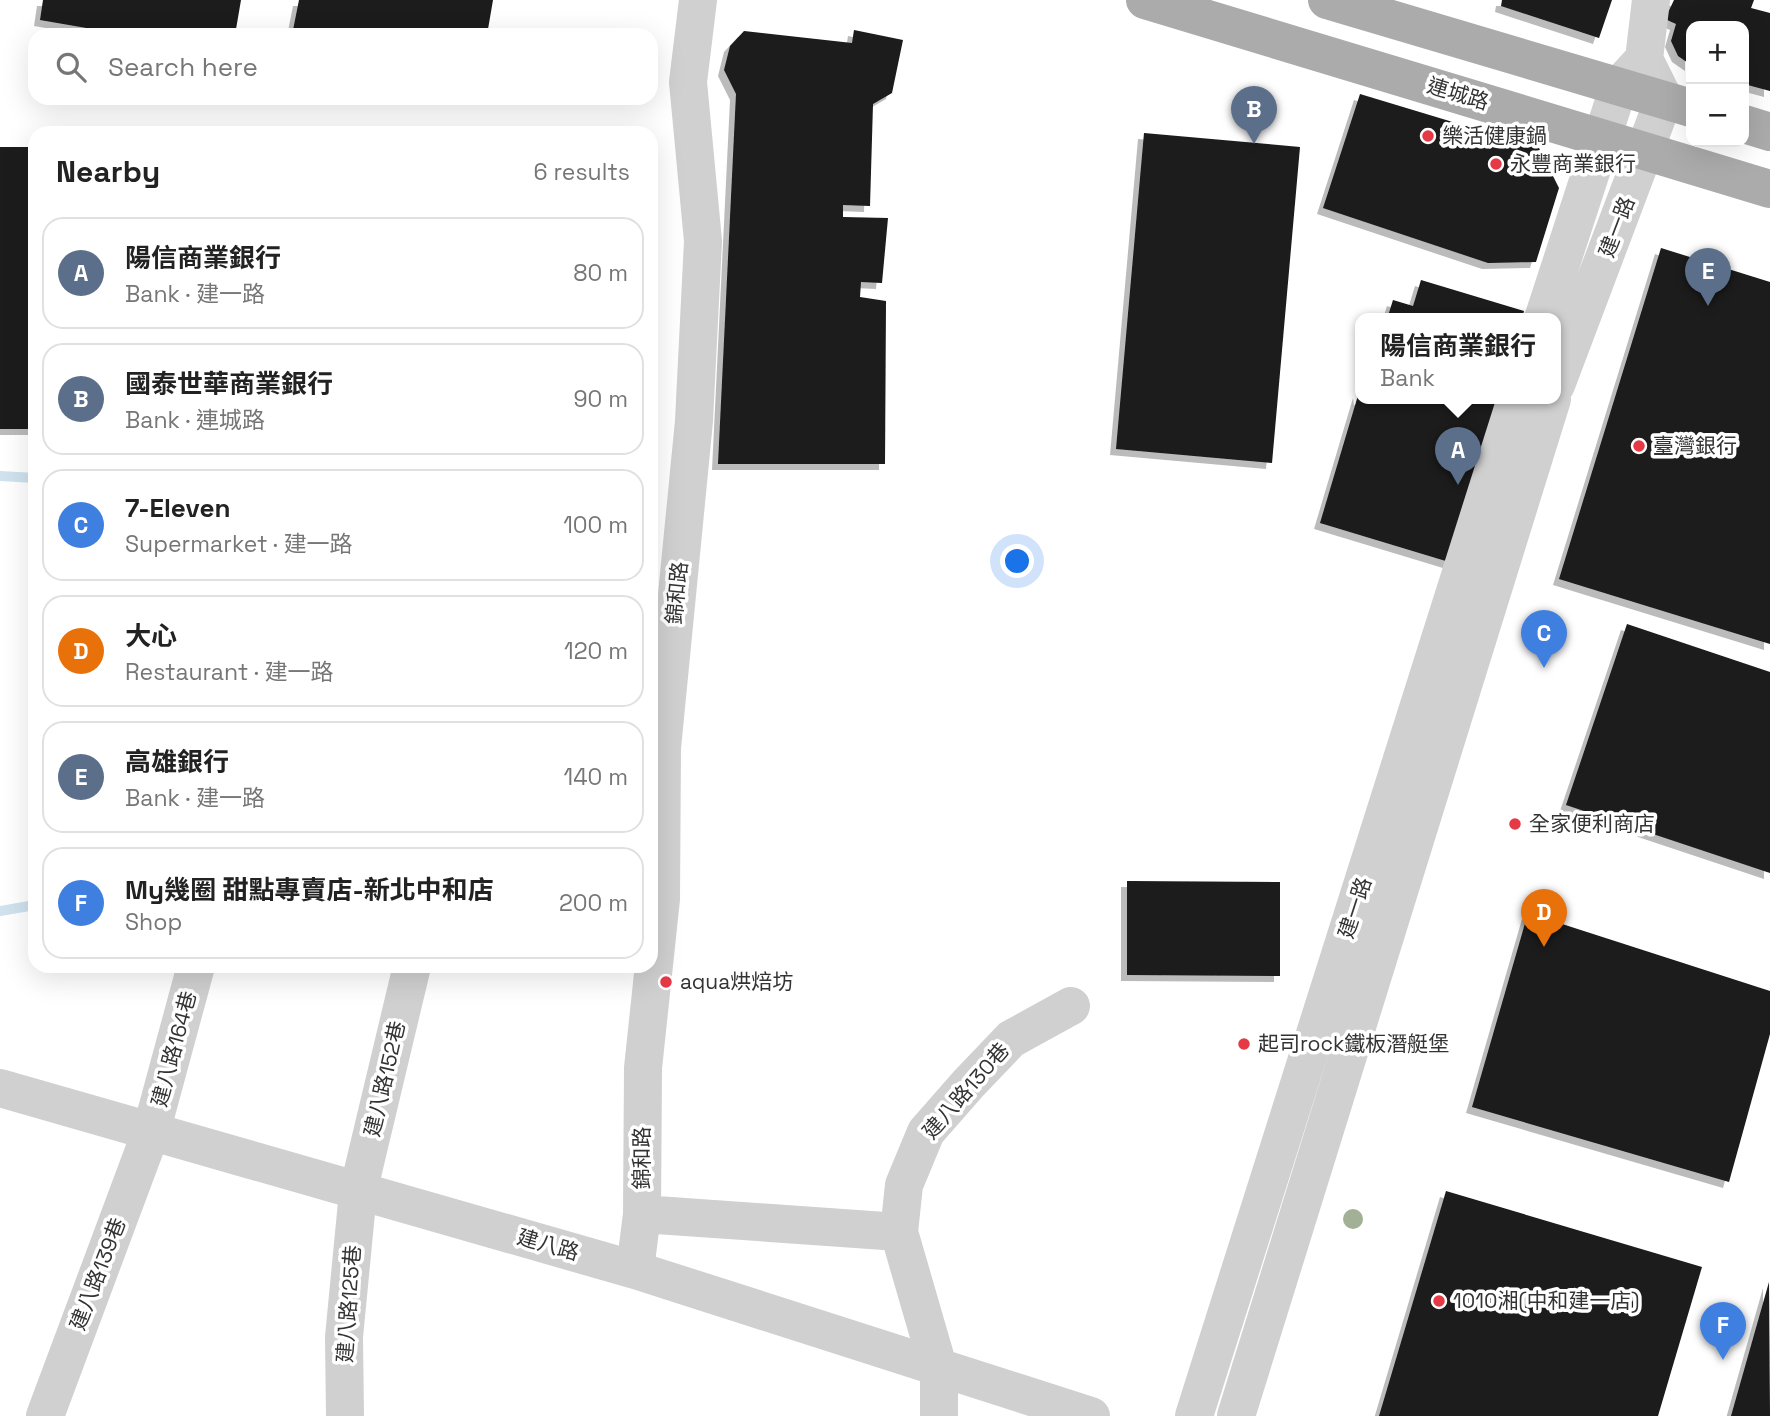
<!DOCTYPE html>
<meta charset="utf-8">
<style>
body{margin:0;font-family:"Space Grotesk","Noto Sans TC",sans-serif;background:#f6f6f6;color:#222}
.controls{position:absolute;right:21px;top:21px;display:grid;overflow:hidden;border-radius:14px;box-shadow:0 7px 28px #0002}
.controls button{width:63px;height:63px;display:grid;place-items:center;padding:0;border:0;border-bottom:2px solid #e0e0e0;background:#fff;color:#222;font:35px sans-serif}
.you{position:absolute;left:1018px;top:562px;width:24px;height:24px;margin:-18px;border:5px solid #fff;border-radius:50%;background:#1a73e8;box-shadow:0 0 0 10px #1a73e833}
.badge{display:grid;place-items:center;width:46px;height:46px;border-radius:50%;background:#e63946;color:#fff;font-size:23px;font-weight:700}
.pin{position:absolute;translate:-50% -58px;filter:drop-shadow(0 2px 4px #0008)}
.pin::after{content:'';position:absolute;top:37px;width:24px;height:21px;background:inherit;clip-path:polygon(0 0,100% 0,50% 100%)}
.popup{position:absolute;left:1355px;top:313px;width:206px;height:91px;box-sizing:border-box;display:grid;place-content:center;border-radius:14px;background:#fff;filter:drop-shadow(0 2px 5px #0005);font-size:23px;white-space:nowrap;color:#767676}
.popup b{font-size:26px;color:#222}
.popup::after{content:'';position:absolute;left:50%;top:100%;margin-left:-14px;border:14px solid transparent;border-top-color:#fff}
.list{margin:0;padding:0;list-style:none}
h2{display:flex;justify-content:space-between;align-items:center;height:91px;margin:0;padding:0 28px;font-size:30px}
h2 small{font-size:23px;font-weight:400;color:#767676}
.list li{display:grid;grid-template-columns:46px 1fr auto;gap:21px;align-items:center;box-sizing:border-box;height:112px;margin:0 14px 14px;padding:0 14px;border:2px solid #e0e0e0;border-radius:21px}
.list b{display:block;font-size:26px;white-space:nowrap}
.list p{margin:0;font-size:23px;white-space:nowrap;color:#767676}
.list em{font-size:23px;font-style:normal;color:#767676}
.icon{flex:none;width:38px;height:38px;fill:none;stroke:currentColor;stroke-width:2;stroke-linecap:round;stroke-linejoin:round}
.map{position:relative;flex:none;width:1770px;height:1416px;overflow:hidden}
.search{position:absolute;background:#fff;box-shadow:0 7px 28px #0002;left:28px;top:28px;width:630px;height:77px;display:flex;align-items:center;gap:18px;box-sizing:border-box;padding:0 24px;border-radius:21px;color:#767676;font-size:26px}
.panel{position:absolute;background:#fff;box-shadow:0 7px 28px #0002;left:28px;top:126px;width:630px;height:847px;border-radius:21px}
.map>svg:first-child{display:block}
</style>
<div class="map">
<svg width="1770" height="1416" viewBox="0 0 1770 1416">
<defs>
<filter id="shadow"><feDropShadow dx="-6" dy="6" stdDeviation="0" flood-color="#0004"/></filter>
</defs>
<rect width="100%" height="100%" fill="#fff"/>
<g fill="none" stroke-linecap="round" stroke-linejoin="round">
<!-- stream -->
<path stroke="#cfe2ee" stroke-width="10" d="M0,476l35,2
M0,911l35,-6"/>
</g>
<!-- building -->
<path fill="#1a1a1a" filter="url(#shadow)" d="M43,0h198l-6,35h-108l-87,-15z
M299,0h194l-6,35h-195z
M1502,0h110l-13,38 -98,-32z
M1674,0h80l-3,8 19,5v78l-26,-7v-58h-53v39l-13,-9 -7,-15 5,-17 -11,-5z
M854,30l49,10 -11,53 -19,11 -3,102 -27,-1v12l45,1 -6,65 -21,-1 -1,15 26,4 -1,163h-167l18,-370 -12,-24 6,-24 14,-15 108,12z
M1360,94l179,54 20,40 -23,74 -48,1 -165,-55z
M1144,133l156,14 -28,316 -156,-14z
M0,147h35v282h-35z
M1661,248l109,34v362l-211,-65z
M1421,280l103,31 -2,8h-135l6,-19 20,6z
M1359,392l1,7h138l-49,163 -129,-39z
M1627,624l143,48v201l-204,-68z
M1127,881l153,1v94l-153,-1z
M1528,913l242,78v43l-41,148 -257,-75z
M1446,1191l256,76 -44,149h-279z
M1769,1282l1,134h-39z"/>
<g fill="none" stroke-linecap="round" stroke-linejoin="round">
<!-- minor -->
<path stroke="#d0d0d0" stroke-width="38" d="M1644,59l7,-59
M1543,319l76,-233 25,-27 20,40 -108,286
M0,1088l635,182 456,146
M642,1214l257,18
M635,1270l7,-56 1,-146 18,-169 1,-151 32,-327 9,-180 -15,-159 10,-82
M45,1416l106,-284 45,-166
M345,1416l-1,-79 14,-145 54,-226
M939,1416v-46l-40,-138 5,-47 22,-53 43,-49 42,-44 60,-33
M1194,1416l322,-1017
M1236,1416l316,-1017"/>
<!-- major -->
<path stroke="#ababab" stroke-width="38" d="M1145,0l625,189
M1327,0l364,108
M1744,124l26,8"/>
</g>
<!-- trees -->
<circle fill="#a2b095" cx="1353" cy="1219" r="10"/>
<!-- markers -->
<g fill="#e63946" stroke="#fff" stroke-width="2.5">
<circle cx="1428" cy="136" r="7"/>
<circle cx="1496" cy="164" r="7"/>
<circle cx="1639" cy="446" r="7"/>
<circle cx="1515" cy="824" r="7"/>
<circle cx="666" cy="982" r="7"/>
<circle cx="1244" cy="1044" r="7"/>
<circle cx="1439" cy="1301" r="7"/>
</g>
<g text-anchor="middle" stroke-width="7" stroke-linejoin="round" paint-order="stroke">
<!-- street labels -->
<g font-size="21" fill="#333" stroke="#fff">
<text transform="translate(1458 94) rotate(17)" y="7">連城路</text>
<text transform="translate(1617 227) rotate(-69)" y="7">建一路</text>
<text transform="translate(677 593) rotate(-84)" y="7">錦和路</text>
<text transform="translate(1355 908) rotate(-72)" y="7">建一路</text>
<text transform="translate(174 1049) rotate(-75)" y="7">建八路164巷</text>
<text transform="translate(385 1079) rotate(-77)" y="7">建八路152巷</text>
<text transform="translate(966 1091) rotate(-49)" y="7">建八路130巷</text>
<text transform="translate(642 1158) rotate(-90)" y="7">錦和路</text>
<text transform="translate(548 1245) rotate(16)" y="7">建八路</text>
<text transform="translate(98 1274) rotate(-69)" y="7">建八路139巷</text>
<text transform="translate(349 1304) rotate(-86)" y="7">建八路125巷</text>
</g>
<!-- poi labels -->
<g font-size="21" fill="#333" stroke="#fff" text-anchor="start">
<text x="1442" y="143">樂活健康鍋</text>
<text x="1510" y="171">永豐商業銀行</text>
<text x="1653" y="453">臺灣銀行</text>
<text x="1529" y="831">全家便利商店</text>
<text x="680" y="989">aqua烘焙坊</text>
<text x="1258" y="1051">起司rock鐵板潛艇堡</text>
<text x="1453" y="1308">1010湘(中和建一店)</text>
</g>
</g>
</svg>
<div class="controls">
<button>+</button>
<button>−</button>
</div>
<div class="you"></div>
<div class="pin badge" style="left:1458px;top:485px;background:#5c6f8a">A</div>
<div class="popup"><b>陽信商業銀行</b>Bank</div>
<div class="pin badge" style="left:1254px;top:144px;background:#5c6f8a">B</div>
<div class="pin badge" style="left:1544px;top:668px;background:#3f7fe0">C</div>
<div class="pin badge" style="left:1544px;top:947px;background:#e8710a">D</div>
<div class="pin badge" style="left:1708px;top:306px;background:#5c6f8a">E</div>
<div class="pin badge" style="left:1723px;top:1360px;background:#3f7fe0">F</div>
<div class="search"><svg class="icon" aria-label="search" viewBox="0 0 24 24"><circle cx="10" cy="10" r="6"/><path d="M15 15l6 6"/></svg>Search here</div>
<section class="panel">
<h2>Nearby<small>6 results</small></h2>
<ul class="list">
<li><span class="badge" style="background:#5c6f8a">A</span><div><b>陽信商業銀行</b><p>Bank · 建一路</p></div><em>80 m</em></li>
<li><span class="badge" style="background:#5c6f8a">B</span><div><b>國泰世華商業銀行</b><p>Bank · 連城路</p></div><em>90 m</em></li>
<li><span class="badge" style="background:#3f7fe0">C</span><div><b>7-Eleven</b><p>Supermarket · 建一路</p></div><em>100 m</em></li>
<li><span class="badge" style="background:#e8710a">D</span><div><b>大心</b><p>Restaurant · 建一路</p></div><em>120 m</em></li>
<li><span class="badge" style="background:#5c6f8a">E</span><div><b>高雄銀行</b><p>Bank · 建一路</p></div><em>140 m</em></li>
<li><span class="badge" style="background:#3f7fe0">F</span><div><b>My幾圈 甜點專賣店-新北中和店</b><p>Shop</p></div><em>200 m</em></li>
</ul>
</section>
</div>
